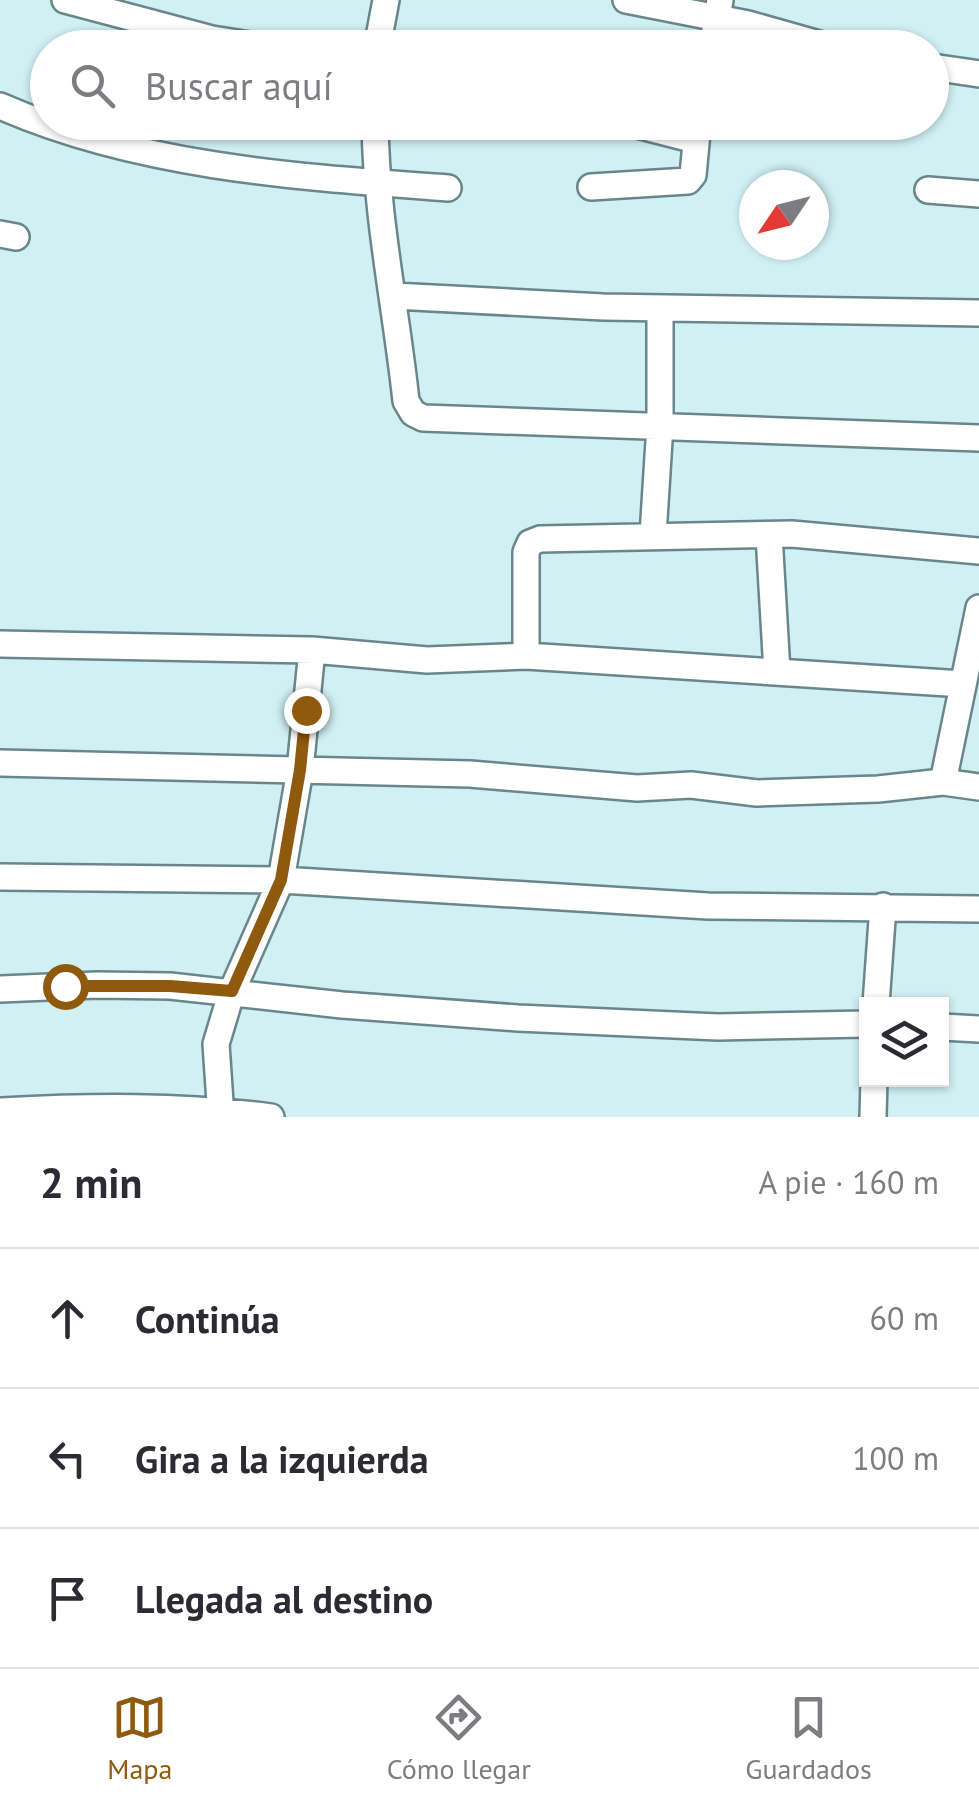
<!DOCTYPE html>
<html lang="es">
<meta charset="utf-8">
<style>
body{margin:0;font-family:"PT Sans",sans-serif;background:#f7f7f7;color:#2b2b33}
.controls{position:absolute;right:30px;bottom:30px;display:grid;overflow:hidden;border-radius:0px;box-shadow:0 2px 8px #0004}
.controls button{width:90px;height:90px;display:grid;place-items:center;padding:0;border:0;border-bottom:2px solid #e1e1e2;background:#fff;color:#2b2b33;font:50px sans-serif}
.compass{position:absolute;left:739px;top:170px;width:90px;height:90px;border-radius:50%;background:#fff;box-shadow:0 2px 8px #0004;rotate:235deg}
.stop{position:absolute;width:30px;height:30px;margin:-22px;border:8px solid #8f590e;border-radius:50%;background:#fff}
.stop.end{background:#8f590e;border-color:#fff;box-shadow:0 2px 10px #0008}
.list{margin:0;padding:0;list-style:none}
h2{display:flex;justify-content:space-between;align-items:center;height:130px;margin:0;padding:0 40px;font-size:42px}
h2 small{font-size:32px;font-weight:400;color:#7c7c81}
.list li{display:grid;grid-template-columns:65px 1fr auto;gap:30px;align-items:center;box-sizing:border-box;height:140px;padding:0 40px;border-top:2px solid #e1e1e2}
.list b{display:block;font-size:38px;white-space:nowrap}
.list em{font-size:32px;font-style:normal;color:#7c7c81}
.icon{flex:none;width:55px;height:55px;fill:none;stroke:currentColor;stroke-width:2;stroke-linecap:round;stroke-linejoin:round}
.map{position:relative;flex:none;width:979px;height:1117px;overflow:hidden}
.search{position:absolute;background:#fff;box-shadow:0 2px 8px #0004;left:30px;right:30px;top:30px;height:110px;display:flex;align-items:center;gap:25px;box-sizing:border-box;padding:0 35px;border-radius:55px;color:#7c7c81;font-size:38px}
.sheet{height:550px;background:#fff}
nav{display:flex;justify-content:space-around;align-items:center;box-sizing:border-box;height:140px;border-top:2px solid #e1e1e2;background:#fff;font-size:28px;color:#7c7c81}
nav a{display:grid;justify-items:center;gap:5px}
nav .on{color:#8f590e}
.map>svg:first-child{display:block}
</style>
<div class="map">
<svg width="979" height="1117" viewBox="0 0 979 1117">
<rect width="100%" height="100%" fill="#d0f0f4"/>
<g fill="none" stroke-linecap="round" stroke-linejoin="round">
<!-- minor casing -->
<g stroke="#69878a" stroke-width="30">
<path id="minor" d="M65,0l147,39 57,9
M626,0l122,24 85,24
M377,48l9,-48
M712,48l8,-48
M932,67l47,7
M0,106c139,61 298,71 448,82
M375,122c1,94 21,186 31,279l7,12 10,5 556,20
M625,122l70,18
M591,187l97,-6 5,-6 5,-53
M928,190l51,4
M0,234l16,3
M394,296l209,11 376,6
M653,535l7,-110v-117
M769,535l8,137
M0,644l312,6 115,10 99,-4 437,28
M526,656v-104l4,-9 10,-4 252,-5 187,17
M0,763l470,11 167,14 54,-3 66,8 121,-4 65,-7 36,5
M943,782l36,-174
M0,877l281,3 427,26 271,3
M0,989l97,-4 73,1 172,19 176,13 200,9 148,-3
M876,1004l7,-98
M942,1027l37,2
M0,1111c91,-5 181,-6 271,6
M221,1117l-5,-73 16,-53 49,-111 19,-110 12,-120
M873,1117l1,-37"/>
</g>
<!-- minor -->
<use href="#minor" stroke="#fff" stroke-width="25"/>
</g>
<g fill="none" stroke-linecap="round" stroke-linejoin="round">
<!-- route -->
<path stroke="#8f590e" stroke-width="12" d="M65,986h105l62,5 49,-111 19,-110 6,-60"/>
</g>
</svg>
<div class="controls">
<button><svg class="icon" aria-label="layers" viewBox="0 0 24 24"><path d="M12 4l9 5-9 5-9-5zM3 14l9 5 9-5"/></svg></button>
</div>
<svg class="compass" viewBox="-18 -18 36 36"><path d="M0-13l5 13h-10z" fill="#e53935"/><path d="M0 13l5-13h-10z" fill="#7c7c81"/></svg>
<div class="stop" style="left:65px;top:986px"></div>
<div class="stop end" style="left:306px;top:710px"></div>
<div class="search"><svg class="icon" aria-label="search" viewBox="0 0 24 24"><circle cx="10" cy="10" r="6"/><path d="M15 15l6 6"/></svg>Buscar aquí</div>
</div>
<section class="sheet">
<h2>2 min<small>A pie · 160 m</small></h2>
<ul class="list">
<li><svg class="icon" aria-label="ahead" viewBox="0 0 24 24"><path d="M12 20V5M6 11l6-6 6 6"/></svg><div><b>Continúa</b></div><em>60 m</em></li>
<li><svg class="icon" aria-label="left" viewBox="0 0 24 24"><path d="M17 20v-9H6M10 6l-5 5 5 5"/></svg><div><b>Gira a la izquierda</b></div><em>100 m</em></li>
<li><svg class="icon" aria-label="arrive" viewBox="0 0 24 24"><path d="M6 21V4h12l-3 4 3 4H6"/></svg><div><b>Llegada al destino</b></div></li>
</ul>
</section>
<nav>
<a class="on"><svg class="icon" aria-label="map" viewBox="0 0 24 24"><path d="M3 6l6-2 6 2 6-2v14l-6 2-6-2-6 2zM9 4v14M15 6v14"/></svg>Mapa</a>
<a><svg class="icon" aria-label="directions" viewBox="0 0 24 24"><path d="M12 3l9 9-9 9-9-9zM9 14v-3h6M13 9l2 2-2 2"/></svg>Cómo llegar</a>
<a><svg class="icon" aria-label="saved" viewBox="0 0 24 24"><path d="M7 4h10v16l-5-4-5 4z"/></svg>Guardados</a>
</nav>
